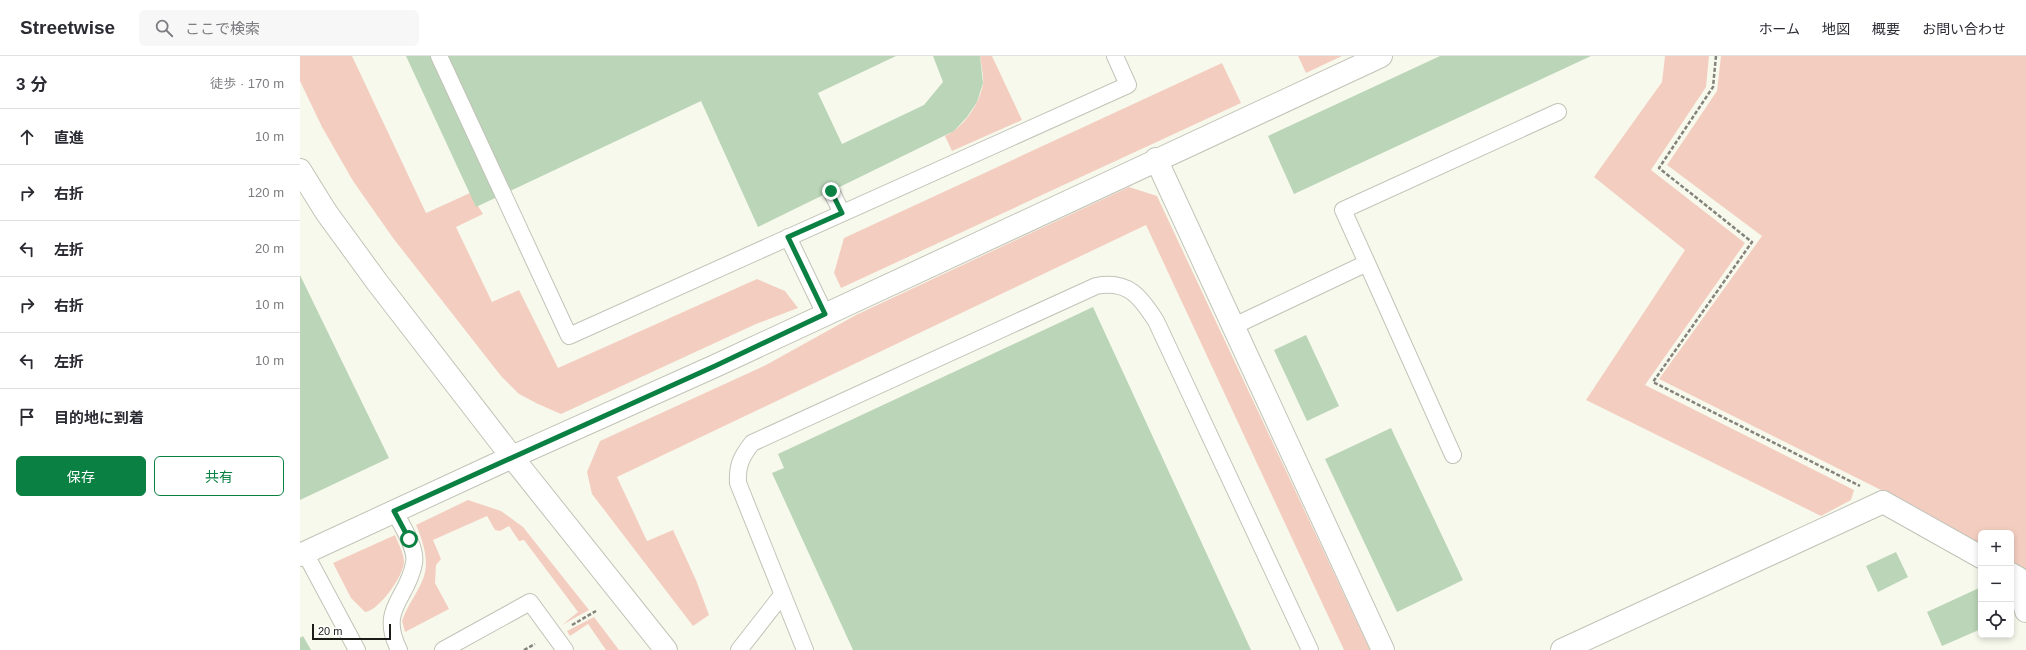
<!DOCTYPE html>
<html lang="ja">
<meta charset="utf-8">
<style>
body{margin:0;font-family:Helvetica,"Noto Sans JP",sans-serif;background:#f7f7f7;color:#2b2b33}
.controls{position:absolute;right:12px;bottom:12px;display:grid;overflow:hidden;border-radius:6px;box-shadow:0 2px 6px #0003}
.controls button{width:36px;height:36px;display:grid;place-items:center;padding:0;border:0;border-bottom:1px solid #e1e1e2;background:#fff;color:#2b2b33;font:20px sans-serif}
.scale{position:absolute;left:12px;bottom:10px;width:79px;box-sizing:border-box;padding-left:4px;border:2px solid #1b1b17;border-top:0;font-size:11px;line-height:14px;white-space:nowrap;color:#1b1b17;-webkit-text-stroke:3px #fff;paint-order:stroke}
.stop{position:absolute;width:12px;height:12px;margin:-9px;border:3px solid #0b8043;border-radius:50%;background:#fff}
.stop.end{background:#0b8043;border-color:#fff;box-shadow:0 1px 4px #0008}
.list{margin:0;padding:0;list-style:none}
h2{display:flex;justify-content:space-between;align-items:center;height:52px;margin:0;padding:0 16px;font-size:17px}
h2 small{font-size:13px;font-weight:400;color:#7c7c81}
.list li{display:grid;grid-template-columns:26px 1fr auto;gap:12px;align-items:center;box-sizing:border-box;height:56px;padding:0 16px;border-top:1px solid #e1e1e2}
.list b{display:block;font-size:15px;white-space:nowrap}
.list em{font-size:13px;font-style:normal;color:#7c7c81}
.actions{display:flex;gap:8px;padding:12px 16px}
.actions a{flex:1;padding:9px 0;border:1px solid #0b8043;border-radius:6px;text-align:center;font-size:14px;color:#0b8043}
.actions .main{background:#0b8043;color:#fff}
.icon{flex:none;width:22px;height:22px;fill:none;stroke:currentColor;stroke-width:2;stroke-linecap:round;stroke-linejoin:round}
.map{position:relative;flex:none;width:1726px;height:594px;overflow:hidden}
header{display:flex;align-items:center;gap:24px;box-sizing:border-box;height:56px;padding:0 20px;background:#fff;border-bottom:1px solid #e1e1e2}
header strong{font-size:19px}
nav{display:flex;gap:22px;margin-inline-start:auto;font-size:14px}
.search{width:280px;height:36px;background:#f7f7f7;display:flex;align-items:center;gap:10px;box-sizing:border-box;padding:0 14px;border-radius:6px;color:#7c7c81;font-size:15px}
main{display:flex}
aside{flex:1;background:#fff}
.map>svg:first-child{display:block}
</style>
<header>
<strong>Streetwise</strong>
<div class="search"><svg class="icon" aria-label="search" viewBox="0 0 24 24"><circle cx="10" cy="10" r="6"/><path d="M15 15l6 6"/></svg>ここで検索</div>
<nav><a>ホーム</a><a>地図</a><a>概要</a><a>お問い合わせ</a></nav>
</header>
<main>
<aside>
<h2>3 分<small>徒歩 · 170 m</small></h2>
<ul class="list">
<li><svg class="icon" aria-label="ahead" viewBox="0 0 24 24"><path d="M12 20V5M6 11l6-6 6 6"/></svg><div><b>直進</b></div><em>10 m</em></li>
<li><svg class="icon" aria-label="right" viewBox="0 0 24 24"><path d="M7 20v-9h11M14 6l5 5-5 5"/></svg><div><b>右折</b></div><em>120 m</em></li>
<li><svg class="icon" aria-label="left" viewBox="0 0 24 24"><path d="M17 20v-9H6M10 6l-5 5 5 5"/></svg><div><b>左折</b></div><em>20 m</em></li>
<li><svg class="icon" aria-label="right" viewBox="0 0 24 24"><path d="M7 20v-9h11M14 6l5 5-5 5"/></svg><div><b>右折</b></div><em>10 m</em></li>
<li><svg class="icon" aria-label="left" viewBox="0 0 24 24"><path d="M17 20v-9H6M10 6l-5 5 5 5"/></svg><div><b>左折</b></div><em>10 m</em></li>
<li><svg class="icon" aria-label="arrive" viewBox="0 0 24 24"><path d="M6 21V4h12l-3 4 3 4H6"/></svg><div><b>目的地に到着</b></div></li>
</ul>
<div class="actions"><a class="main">保存</a><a>共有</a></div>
</aside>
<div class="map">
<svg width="1726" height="594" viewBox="0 0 1726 594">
<rect width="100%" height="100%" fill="#f8f9ed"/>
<!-- green -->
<path fill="#f3cec0" d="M0,0h52l74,157 44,-20 13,21 -27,13 36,75 27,-12 39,78 199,-89 28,12 13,17 -42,16 -195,90 -23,-10 -19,-10 -18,-18 -108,-138 -40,-57 -31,-54 -22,-46z
M680,0h12l30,64 -70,31 -7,-15c19,-9 34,-31 38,-52 1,-8 -2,-19 -3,-28z
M998,0h44l-36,17z
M1365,0h44l-3,31 -55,83 94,73 -100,142 209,105 -3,10 -30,16 -235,-116 99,-150 -91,-73 68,-95z
M1421,0h305v516l-15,-9v-30h-30v13l-84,-48 -238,-119 103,-143 -95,-71 50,-74z
M922,7l19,40 -400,185 -7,-15 10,-35z
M829,131l28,9 213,454h-26l-198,-425 -529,252 30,64 26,-11 23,50 13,35 -16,11 -101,-132 -5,-22 13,-31 166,-76 90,-50z
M168,444l33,11 22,16 66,83 -27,15 16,-13 -54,-72 -5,1 -10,-15 -9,5 -5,-1 -8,-14 -54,24 8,19 -5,6 -1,18 14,26 -44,23 -3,-11c5,-15 15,-27 21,-42 7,-17 0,-38 -7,-54z
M95,479c3,8 9,18 9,27 0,13 -25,49 -39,50l-14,-14 -18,-35z
M294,561l25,33h-13l-18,-26 -18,12 -3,-5z"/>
<!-- building -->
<path fill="#bad5b7" d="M106,0h490l-78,37 24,51 82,-39 19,-23 -10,-26h47l3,27 -6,19 -10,15 -13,14 -196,96 -57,-126 -225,106z
M1140,0h151l-297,138 -26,-58z
M0,219l89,183 -89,42z
M793,251l158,343h-398l-81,-177 12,-5 -6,-14z
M1006,279l33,71 -32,15 -33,-71z
M1091,372l72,152 -66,32 -72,-153z
M1596,496l12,25 -30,15 -12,-26z
M1679,532l2,5v36l-39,17 -15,-34z
M3,580l8,14h-11v-12z"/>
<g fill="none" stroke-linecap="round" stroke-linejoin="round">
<!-- lane casing -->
<g stroke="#c2c3b8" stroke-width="18">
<path id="lane" d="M139,0l130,280 559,-251 -13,-29
M531,135l11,22
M488,181l37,77
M1067,207l-24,-53 215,-98
M934,270l133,-63 86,192
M94,455c7,13 23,37 20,52 -6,36 -36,45 -15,87
M5,497l52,97
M143,594l87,-48 35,48
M439,594l43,-55
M505,594l-67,-167c-1,-17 3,-26 14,-40l344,-157c32,-6 44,10 60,35l154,329"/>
</g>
<!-- street casing -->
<g stroke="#c2c3b8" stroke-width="24">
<path id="street" d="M1583,446l98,55
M1711,518l7,4 8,33"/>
</g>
<!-- secondary casing -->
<g stroke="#c2c3b8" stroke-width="24">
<path id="secondary" d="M856,103l227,491
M0,114l26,42 51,70 135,175 154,193
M0,499l212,-98 203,-91 666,-310
M1262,594l321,-148"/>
</g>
<!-- path -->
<path stroke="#83837c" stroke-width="2.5" stroke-dasharray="4 2" stroke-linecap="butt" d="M1416,0l-3,31 -54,81 93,74 -99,140 207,104
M272,569l24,-14
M224,594l11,-6"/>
<!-- lane -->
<use href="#lane" stroke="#fff" stroke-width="16"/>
<!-- street -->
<use href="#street" stroke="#fff" stroke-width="22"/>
<!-- secondary -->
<use href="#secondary" stroke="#fff" stroke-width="22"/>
</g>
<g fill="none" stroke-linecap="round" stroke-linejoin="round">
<!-- route -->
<path stroke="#0b8043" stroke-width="5" d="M109,483l-15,-28 321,-145 110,-52 -37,-77 54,-24 -11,-22"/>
</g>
</svg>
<div class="controls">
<button>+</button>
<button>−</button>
<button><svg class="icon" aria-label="locate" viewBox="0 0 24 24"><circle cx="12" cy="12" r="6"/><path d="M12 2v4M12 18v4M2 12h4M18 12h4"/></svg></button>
</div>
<div class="scale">20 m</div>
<div class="stop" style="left:109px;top:483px"></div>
<div class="stop end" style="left:531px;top:135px"></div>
</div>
</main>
